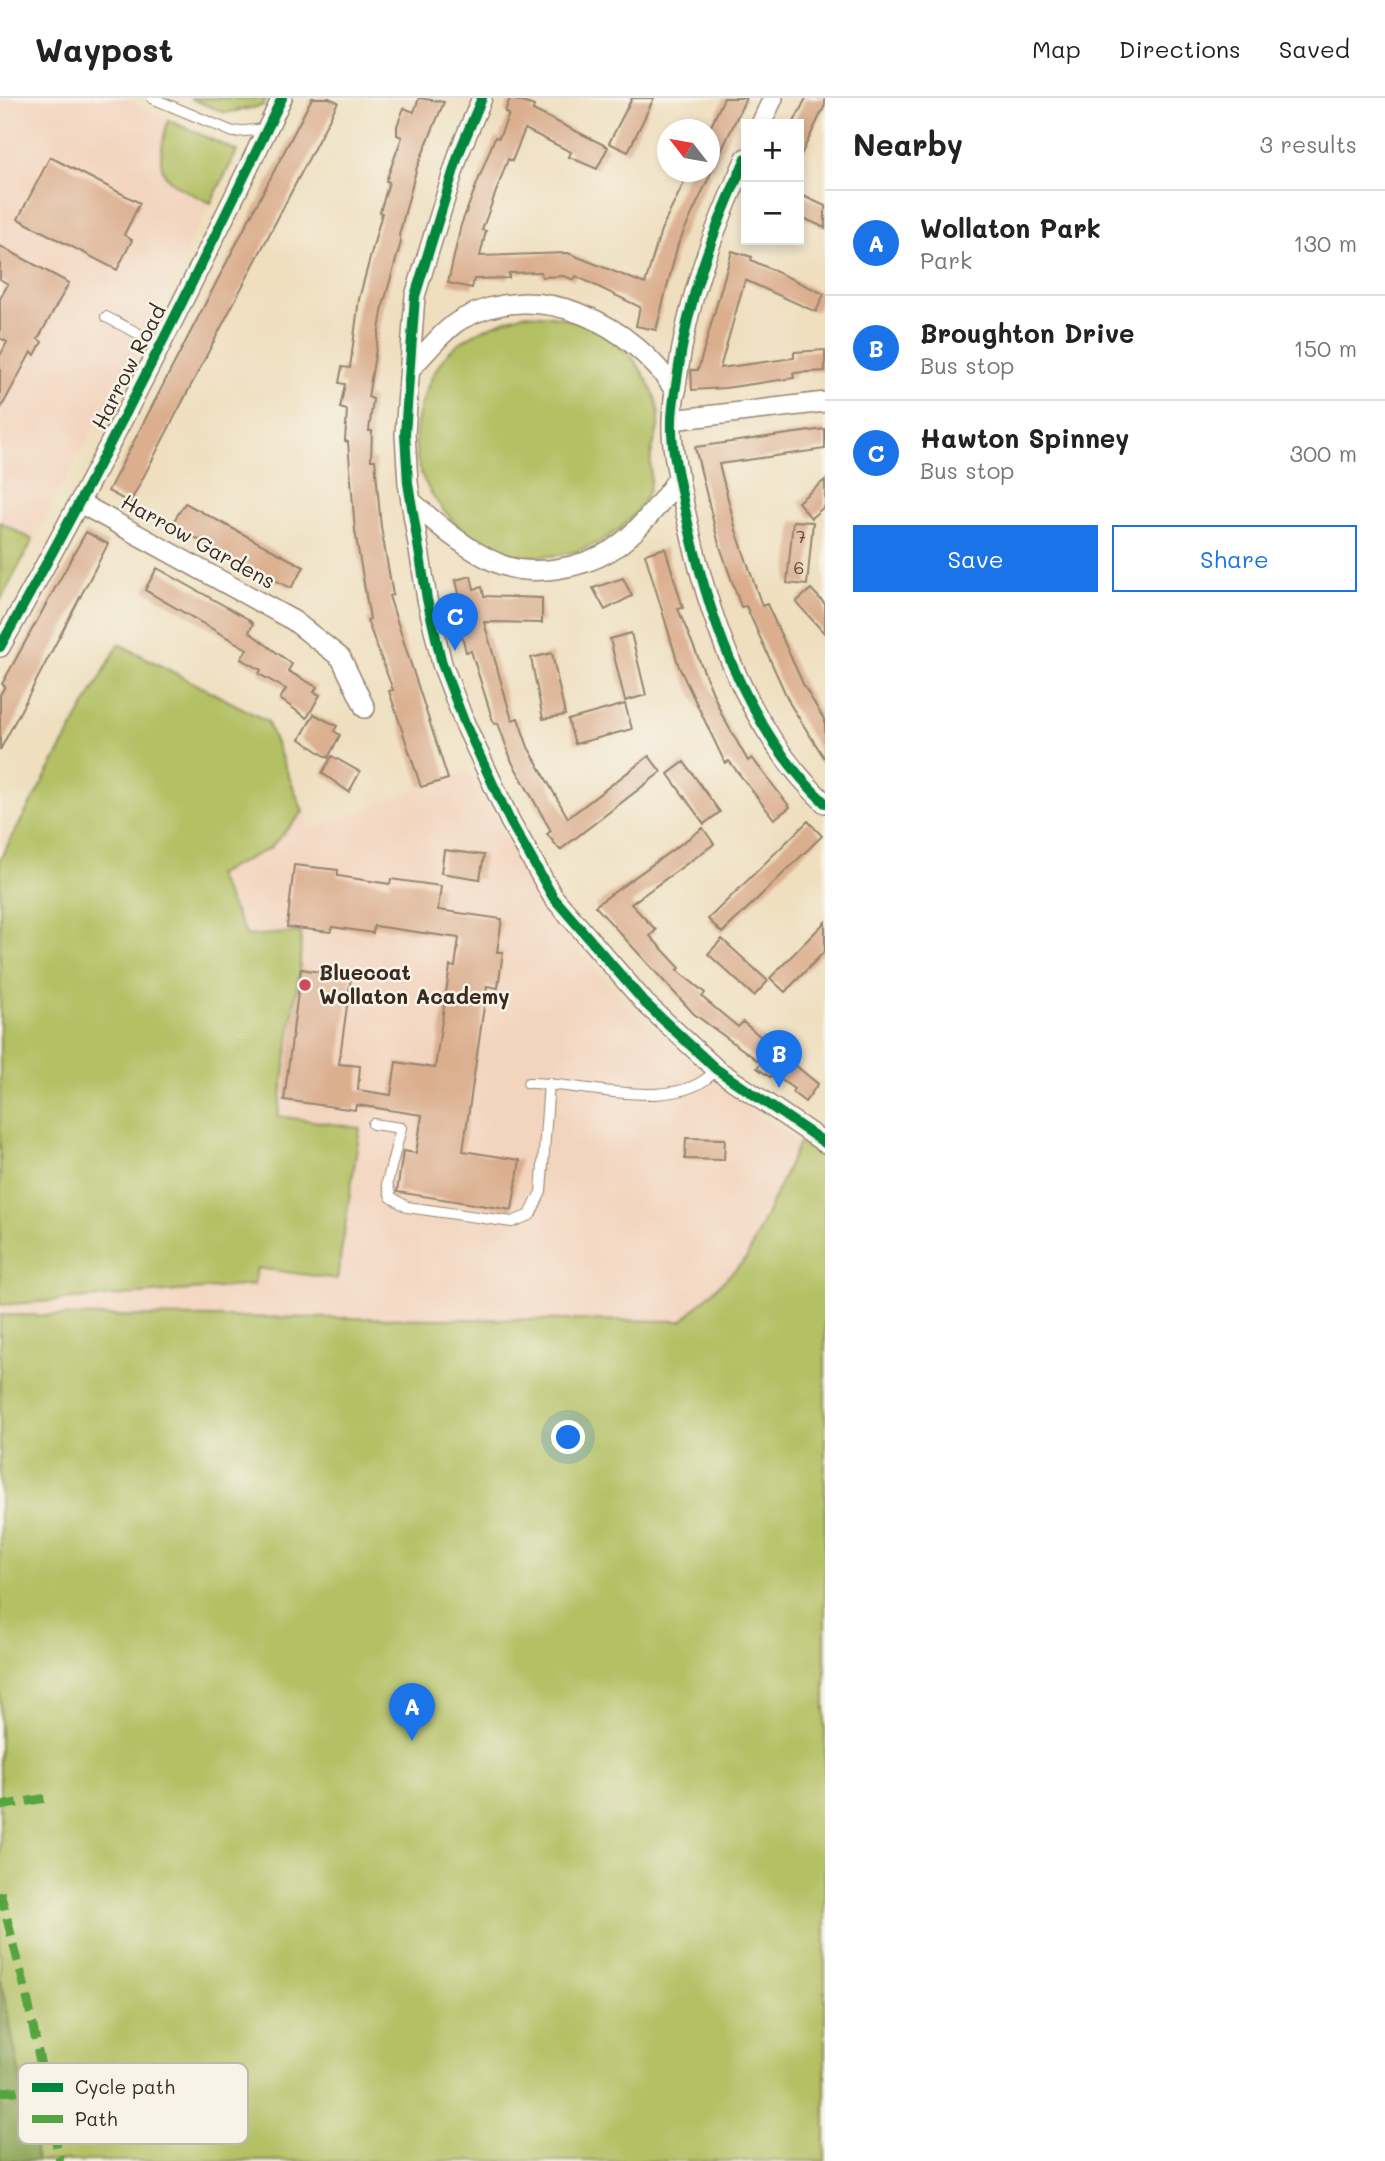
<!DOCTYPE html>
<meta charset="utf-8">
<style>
body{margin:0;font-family:Mali,sans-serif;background:#f2f2f2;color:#222}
.controls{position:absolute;right:21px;top:21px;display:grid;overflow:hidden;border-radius:0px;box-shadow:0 4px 10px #0003}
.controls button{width:63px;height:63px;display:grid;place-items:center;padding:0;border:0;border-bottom:2px solid #e0e0e0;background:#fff;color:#222;font:35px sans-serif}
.compass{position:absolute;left:657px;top:21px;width:63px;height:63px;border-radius:50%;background:#fff;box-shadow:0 4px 10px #0003;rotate:301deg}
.you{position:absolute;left:569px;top:1340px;width:24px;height:24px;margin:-18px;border:5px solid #fff;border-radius:50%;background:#1a73e8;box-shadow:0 0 0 10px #1a73e833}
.badge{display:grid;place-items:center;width:46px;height:46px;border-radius:50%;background:#1a73e8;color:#fff;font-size:23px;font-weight:700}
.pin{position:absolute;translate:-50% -58px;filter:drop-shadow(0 2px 4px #0008)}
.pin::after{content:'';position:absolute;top:37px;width:24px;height:21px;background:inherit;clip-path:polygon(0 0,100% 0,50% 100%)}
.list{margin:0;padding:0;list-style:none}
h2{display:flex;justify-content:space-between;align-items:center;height:91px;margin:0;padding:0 28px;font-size:30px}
h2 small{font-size:23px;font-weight:400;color:#767676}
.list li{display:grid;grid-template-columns:46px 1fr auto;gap:21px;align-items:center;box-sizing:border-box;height:105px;padding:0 28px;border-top:2px solid #e0e0e0}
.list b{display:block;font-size:26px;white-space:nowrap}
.list p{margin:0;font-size:23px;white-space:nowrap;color:#767676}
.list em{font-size:23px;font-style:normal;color:#767676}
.actions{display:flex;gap:14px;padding:21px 28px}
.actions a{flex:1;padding:16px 0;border:2px solid #1a73e8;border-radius:0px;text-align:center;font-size:24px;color:#1a73e8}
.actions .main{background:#1a73e8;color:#fff}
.map{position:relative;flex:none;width:825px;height:2063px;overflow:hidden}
header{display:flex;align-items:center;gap:42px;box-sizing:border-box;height:98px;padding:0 35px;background:#fff;border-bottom:2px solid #e0e0e0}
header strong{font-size:33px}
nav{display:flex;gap:38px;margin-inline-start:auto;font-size:24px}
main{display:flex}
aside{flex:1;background:#fff}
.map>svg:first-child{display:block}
</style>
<header>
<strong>Waypost</strong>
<nav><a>Map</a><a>Directions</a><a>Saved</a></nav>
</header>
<main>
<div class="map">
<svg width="825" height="2063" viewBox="0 0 825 2063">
<rect width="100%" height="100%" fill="#f7f3e8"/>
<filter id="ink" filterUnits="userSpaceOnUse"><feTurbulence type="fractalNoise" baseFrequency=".0143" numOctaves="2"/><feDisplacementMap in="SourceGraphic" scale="14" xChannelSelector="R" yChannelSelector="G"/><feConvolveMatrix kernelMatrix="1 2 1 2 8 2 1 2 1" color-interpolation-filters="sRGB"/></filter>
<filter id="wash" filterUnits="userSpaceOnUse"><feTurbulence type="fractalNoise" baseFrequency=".00686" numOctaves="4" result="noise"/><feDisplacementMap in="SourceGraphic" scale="28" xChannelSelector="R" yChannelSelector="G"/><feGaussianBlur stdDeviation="1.57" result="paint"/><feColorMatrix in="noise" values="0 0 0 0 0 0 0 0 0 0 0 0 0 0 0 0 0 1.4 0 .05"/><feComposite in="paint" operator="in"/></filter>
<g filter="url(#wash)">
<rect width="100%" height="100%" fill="#efdfbf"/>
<!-- built -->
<path fill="#f3d4be" d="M0,0h124l113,53 -94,185 -143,265z
M119,546l148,77 42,108 160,-58 69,129 53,65 38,41 80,73 90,64 -53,116 -64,62 -682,-6v-456z"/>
<!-- green -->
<path fill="#b3c063" stroke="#777540" stroke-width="2" d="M190,0h76l-4,8 -37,7z
M168,22l69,31 -26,52c-51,-24 -58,-25 -43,-83z
M524,216c51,1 93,14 120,61 8,13 15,28 15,44 0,12 -6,24 -8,36 -2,12 2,26 -3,37 -33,72 -140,86 -194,30 -39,-41 -48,-75 -29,-129 7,-19 18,-39 36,-51 19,-13 41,-21 63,-28z
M0,424l33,18 -33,61z
M119,546l148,77 36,91 -33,36 -54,27 31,61 54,-4 -1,33 -22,151 82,12 -23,151 -80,-11 -3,17 -254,20v-446z
M799,1045l26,15v1003h-825v-846l682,6 64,-62z"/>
<!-- forest -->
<path fill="#8ea659" stroke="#64683c" stroke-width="2" d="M0,1878l37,185h-37z"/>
<g id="blocks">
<!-- building -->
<path fill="#dbae8e" d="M312,0h17l9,4 -208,401 -22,-12z
M419,0l25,4 -27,65 -18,68 2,7 -18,64 -15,91 5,2 -4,32h3l-1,29h4l6,67 12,68 -4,1 59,183 -27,8 -32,-96 4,-1 -26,-70 3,-1 -15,-88 -7,-89 -3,-1 2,-31 -7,-2 5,-24 -6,-1 3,-16 8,1 9,-69 23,-86 -2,-1 9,-30 -3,-1 16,-44 -5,-2v-9l7,-18 10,4z
M510,0l24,8 -1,4 75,37 -11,22 -28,-12 2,-5 -46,-23 -13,32 -4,-2 -26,71 4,1 -6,25 88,-3 77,31 16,-54 28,-58h21v-44l14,-30h22l-68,146 -22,86 -20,-4 4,-19 -64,-31 -2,4 -10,-4 -22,1 -1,-5 -32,1v5l-35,1 -2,9 -24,-5 13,-58 34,-88 4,1 10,-24 -4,-2z
M632,0h22l-26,54 -19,-9z
M806,0h19v7l-26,54v-35h-6z
M50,59l90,46 -16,32 8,5 -15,30 -99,-51z
M799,96l26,12v22l-26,-12z
M0,148l69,37 -31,56 4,3 -7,13 -4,-3 -31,58v-54l7,-14 -7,-4v-39l8,-15 -8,-5z
M732,153l20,6 -1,3 73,34 -8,18 -71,-32 -25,88 74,-10v-6l31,-2v21l-32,2 1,5 -69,10 -33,2 -1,-20h7z
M825,331v20l-106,15 17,66 26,76 5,-2 37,82 21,35v38l-35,-55 -44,-98 -5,1 -23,-66 -23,-94z
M825,382v26l-14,12 -13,-16z
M185,405l119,64 -13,21 -49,-23 -70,-41z
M793,423l20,1 -6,63 -20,-2z
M86,434l22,12 -108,206v-55l5,-9 -3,-2z
M665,450l18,60 -5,1 44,106 26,46 4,-3 38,49 -16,12 -45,-58 -4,2 -46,-96 -34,-113z
M157,470l91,51 5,5 -4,8 43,32 -4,7 29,16 -3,5 6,3 -13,23 -27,-19 6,-10 -27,-15 2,-4 -20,-11 6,-10 -102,-59z
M471,478l3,13 8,-2 2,9 58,2v25l-58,-1 28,98 6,-2 10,29 40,71 81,-62 12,16 -101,78 -13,-16 4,-3 -39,-69 -14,-39 -4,1 -23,-73 -5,1 -14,-57 7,-1 -3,-14z
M623,480l9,18 -27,14 -12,-22z
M811,491l14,15v30l-29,-32z
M631,535l15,62 -21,6 -15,-62z
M552,555l13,62 -22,4 -12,-61z
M625,606l7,25 -57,15 -7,-24z
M314,616l23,12 -3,5 6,4 -12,23 -28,-19z
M332,658l28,16 -11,20 -27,-19z
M684,664l36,50 -16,12 -36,-50z
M808,723l14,15 -100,97 -14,-14z
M703,730l11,16 -83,60 25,26 -6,6 30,32 -3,2 28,23 -3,4 36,30 5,-5 75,62 -13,18 -13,-10 2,-3 -21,-15 -3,3 -13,-9 4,-5 -67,-49 -99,-108z
M444,752l40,5 -4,24 -39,-6z
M294,767l44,5v6l52,8 1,-5 50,7 -3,24 64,9 -5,33h6l-5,36 -11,-2 -24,165 57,9 -8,50 -115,-18 6,-41 13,2 6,-38 -66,-10 -1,5 -71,-10 17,-131 50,8 -12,87 21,2 -2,24 33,5 5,-33 39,6 15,-102 5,1 4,-29 -85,-12 -1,7 -41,-6 -1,5 -44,-5z
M825,824v29l-40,41 -15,-14z
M722,841l46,42 -14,15 -46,-42z
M686,1040l39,1 -1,21 -39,-1z"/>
</g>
</g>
<g filter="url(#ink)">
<use href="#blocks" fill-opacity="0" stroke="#95846e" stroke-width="2"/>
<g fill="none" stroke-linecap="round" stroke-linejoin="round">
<!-- lane casing -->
<g stroke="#95846e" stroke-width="12">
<path id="lane" d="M152,0l81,34 34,-3
M106,219l55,28
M528,985c51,-1 153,33 188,-14
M373,1026l28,4 -14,55 4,14 16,10 105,15 18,-7 11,-23 8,-109"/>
</g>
<!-- street casing -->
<g stroke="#95846e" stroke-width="22">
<path id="street" d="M482,0l-23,55 -44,143 -7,96 -3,42 3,49 19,116 15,65 23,60 45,97 43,76 92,106 71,66 109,74
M761,26l12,-26
M746,60c-34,76 -58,138 -69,221 -2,14 -5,29 -5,42 -1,26 6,54 11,79 22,108 60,226 142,303
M412,269c15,-15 32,-38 50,-48 79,-42 170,5 214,73
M672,322l153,-18
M411,403c27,24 56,50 91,64 32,12 79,3 108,-14 27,-17 51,-48 69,-74
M80,405l214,118 47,37 24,50
M0,549c101,-179 193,-363 282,-549"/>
</g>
<!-- lane -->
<use href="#lane" stroke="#fff" stroke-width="10"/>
<!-- street -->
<use href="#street" stroke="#fff" stroke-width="19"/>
<!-- quiet -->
<path stroke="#54a441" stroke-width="9" stroke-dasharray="18 9" stroke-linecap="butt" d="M0,1708l52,-9
M0,1794l26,100 34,169
M0,1994l46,-3"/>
<!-- cycleway casing -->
<g stroke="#f7f3e8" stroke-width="15">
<path id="cycleway" d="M482,0l-23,55 -44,143 -7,96 -3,42 3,49 19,116 15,65 23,60 45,97 43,76 92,106 71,66 109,74
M746,60c-34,76 -58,138 -69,221 -2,14 -5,29 -5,42 -1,26 6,54 11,79 22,108 60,226 142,303
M0,549c101,-179 193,-363 282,-549"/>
</g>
<!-- cycleway -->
<use href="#cycleway" stroke="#00873e" stroke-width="10"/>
</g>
</g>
<!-- markers -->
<circle fill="#d1495b" stroke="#f7f3e8" stroke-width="2.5" cx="305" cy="887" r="7"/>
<g text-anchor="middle" stroke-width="5" stroke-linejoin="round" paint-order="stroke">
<!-- number labels -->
<g font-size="18" fill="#634b3a">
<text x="801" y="445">7</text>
<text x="799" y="476">6</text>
</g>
<!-- street labels -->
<g font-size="21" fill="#3b2a1e" stroke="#f7f3e8">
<text transform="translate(129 269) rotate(-63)" y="7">Harrow Road</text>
<text transform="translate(198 444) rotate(29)" y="7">Harrow Gardens</text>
</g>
<!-- poi labels -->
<g font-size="21" font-weight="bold" fill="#3b2a1e" stroke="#f7f3e8" text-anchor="start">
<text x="319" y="882">Bluecoat<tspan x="319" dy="24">Wollaton Academy</tspan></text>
</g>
</g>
<!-- legend -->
<rect x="18" y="1965" width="230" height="81" rx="10" fill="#f7f3e8" stroke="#bfb7ab" stroke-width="2"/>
<rect x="32" y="1985" width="31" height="9" fill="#00873e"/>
<rect x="32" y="2017" width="31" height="8" fill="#54a441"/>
<g font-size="19" fill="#3b2a1e">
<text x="75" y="1996">Cycle path</text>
<text x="75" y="2028">Path</text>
</g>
</svg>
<div class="controls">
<button>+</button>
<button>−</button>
</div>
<svg class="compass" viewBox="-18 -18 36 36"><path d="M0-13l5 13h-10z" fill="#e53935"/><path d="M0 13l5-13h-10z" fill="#767676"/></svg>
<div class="you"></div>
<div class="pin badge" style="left:412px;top:1643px">A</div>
<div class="pin badge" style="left:779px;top:990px">B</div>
<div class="pin badge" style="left:455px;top:553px">C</div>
</div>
<aside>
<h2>Nearby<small>3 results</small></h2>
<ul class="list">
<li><span class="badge">A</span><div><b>Wollaton Park</b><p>Park</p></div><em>130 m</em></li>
<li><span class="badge">B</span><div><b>Broughton Drive</b><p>Bus stop</p></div><em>150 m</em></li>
<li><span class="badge">C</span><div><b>Hawton Spinney</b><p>Bus stop</p></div><em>300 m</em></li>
</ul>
<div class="actions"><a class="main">Save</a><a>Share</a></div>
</aside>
</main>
